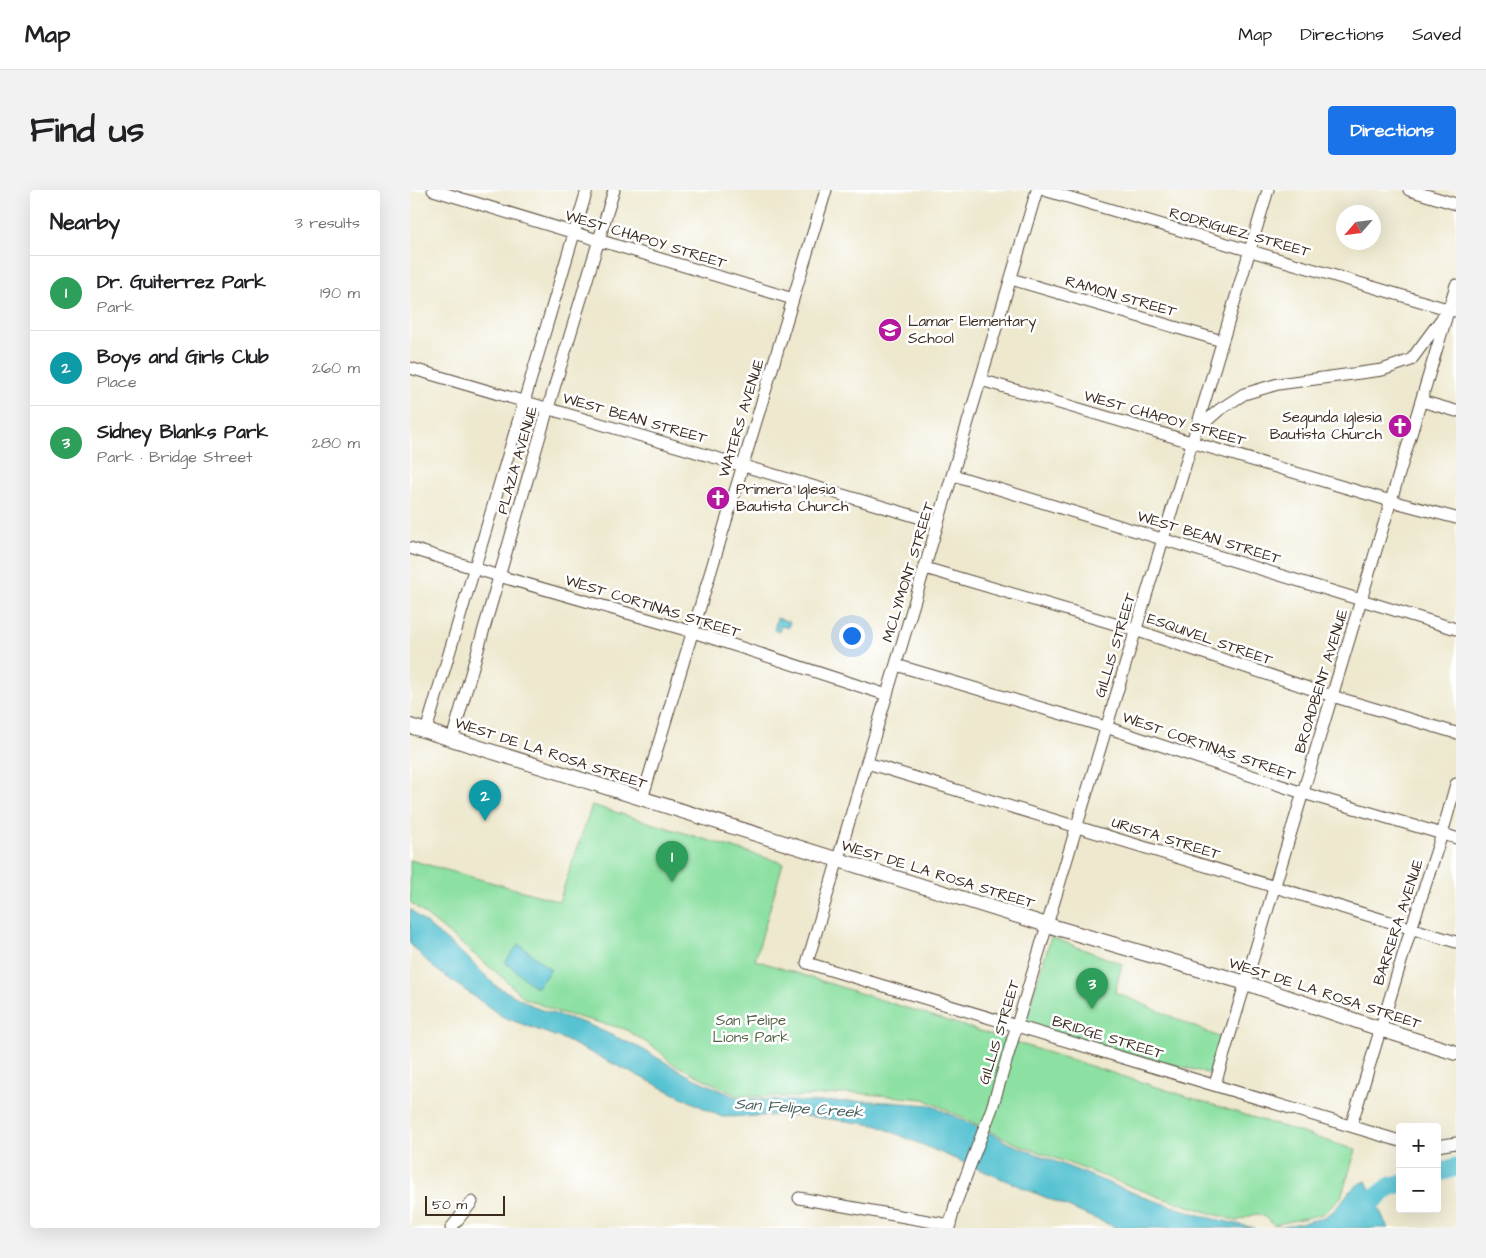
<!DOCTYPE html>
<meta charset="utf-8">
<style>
body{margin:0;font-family:"Architects Daughter",sans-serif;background:#f2f2f2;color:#202124}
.controls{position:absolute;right:15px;bottom:15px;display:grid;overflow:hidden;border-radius:5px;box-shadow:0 5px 20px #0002}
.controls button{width:45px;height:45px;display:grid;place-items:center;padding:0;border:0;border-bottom:1px solid #e0e0e0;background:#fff;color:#202124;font:25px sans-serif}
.compass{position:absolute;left:926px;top:15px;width:45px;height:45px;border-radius:50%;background:#fff;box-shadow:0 5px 20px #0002;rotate:242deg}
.scale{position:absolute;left:15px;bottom:12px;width:80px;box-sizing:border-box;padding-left:5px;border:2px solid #3b2a1e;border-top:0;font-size:14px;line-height:18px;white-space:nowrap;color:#3b2a1e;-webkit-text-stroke:4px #fff;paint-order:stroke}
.you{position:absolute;left:441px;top:445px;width:18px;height:18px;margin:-12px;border:4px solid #fff;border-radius:50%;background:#1a73e8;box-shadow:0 0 0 8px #1a73e833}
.badge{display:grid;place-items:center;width:32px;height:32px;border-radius:50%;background:#1a73e8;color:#fff;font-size:16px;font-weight:700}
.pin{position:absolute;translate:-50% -41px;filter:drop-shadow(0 1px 2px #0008)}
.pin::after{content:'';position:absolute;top:26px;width:18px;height:15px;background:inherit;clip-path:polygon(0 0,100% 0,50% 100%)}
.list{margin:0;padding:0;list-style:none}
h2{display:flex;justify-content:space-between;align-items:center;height:65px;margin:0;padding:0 20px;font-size:21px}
h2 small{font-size:16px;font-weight:400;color:#757577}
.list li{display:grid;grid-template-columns:32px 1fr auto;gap:15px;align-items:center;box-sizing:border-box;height:75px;padding:0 20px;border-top:1px solid #e0e0e0}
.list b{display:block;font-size:19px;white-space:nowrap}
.list p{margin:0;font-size:16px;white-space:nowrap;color:#757577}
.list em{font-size:16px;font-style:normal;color:#757577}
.map{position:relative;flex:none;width:1046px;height:1038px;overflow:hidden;border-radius:5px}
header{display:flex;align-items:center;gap:30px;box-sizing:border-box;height:70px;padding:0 25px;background:#fff;border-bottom:1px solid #e0e0e0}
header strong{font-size:24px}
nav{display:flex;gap:28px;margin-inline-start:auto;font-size:18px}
.intro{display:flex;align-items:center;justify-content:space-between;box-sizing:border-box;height:120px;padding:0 30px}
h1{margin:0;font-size:35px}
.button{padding:12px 22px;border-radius:5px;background:#1a73e8;color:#fff;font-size:18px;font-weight:700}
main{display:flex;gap:30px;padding:0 30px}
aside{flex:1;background:#fff;border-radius:5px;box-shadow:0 5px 20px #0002}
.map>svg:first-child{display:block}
</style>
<header>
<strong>Map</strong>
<nav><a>Map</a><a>Directions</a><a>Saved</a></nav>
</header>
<div class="intro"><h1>Find us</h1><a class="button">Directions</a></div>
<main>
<aside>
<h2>Nearby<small>3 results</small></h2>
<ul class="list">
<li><span class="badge" style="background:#2e9e5b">1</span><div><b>Dr. Guiterrez Park</b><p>Park</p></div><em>190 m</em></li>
<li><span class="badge" style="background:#0f9aa8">2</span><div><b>Boys and Girls Club</b><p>Place</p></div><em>260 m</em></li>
<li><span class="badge" style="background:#2e9e5b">3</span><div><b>Sidney Blanks Park</b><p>Park · Bridge Street</p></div><em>280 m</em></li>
</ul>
</aside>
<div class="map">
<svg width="1046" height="1038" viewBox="0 0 1046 1038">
<rect width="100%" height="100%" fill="#fff"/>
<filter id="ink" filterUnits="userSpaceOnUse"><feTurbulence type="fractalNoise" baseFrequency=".02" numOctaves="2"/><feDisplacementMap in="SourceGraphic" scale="10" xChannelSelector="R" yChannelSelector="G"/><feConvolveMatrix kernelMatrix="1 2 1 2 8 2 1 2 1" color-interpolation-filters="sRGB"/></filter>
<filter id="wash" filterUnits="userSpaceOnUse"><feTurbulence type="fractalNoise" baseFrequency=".0096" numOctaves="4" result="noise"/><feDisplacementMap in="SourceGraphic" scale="20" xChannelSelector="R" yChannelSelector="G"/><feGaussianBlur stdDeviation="1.12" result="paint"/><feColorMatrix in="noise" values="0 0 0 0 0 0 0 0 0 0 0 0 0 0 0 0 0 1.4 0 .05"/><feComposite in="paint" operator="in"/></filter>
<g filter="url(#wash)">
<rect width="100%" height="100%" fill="#ede8ce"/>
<!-- green -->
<path fill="#8ce0a2" stroke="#648560" d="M182,615l191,58 -28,97 601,190 -15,47 -18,17 -49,11 -12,-10 -7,-1 -18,7 -75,-23 -145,-54 -93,-45 -69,-6 -61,4 -56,-1 -68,-34 -12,-12 -33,-21 -67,-17 -34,-14 -22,-21 -92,-75v-42l149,41z
M641,747l71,27 -7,28 108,47 -12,35 -188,-47z"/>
<!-- water -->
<path fill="#57c2d2" stroke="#497678" d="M367,428l13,4 -2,6 -7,-2 -2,6 -5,-2z
M0,719l20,18 39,32 27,27 43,23 48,15 53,24 53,30 45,20 71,4 63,-1 58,4 69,32 7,5 143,57 57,18 49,11h-138l-241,-103 -77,-10 -77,2 -159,-78 -60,-22 -69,-49 -24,-24z
M109,754l32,26 -15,18 -31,-26z
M956,991l22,47h-112c12,-3 40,-7 50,-12 17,-9 19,-28 40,-35z"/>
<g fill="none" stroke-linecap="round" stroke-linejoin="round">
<!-- river -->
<path stroke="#57c2d2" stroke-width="19" d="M1027,983l19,-6
M916,1038l33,-17 32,-25 9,-2"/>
</g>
</g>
<g filter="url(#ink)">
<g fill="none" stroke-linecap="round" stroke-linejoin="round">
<!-- minor casing -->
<g stroke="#564638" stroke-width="13">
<path id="minor" d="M23,0l360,109
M627,0l-230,773 593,178
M634,0l410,121
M999,0l47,14
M601,89l211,62
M0,178l528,155
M571,190l410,121 65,17
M1011,211l35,10
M785,241l24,-21 25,-16 34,-10 104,-14 29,-10 32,-43
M543,285l503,154
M0,358l89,28 194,56 194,63
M515,378l210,62 197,66 124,37
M486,475l210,62 197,66 153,45
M16,541l161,-541
M42,549l96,-331 66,-218
M457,573l589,179
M232,609l184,-609
M805,894l241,-799
M941,936l60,-197 31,-95 14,-50
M1027,956l19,-3
M389,1008l151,27
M41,1038l21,-26
M539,1038l6,-23 37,-97 276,-918"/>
</g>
<!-- tertiary casing -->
<g stroke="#564638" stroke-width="16">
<path id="tertiary" d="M0,536l637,199 199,58 134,46 76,24"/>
</g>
<!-- minor -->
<use href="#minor" stroke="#fff" stroke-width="11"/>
<!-- tertiary -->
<use href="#tertiary" stroke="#fff" stroke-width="14"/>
</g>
</g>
<!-- icons -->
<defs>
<g id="school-disc" transform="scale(1.25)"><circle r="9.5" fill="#b5179e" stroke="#fff"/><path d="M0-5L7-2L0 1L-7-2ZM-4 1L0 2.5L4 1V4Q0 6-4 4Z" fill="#fff"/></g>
<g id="church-disc" transform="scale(1.25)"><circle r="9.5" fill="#b5179e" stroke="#fff"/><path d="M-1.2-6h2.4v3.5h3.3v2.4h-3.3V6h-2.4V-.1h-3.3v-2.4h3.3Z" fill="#fff"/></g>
</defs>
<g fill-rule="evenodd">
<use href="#school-disc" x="480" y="140"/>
<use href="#church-disc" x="990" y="236"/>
<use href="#church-disc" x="308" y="308"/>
</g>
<g text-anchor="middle" stroke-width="5" stroke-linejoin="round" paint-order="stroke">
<!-- street labels -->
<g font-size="15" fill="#3b2a1e" stroke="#fff">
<text transform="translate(830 42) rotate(16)" y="5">RODRIGUEZ STREET</text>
<text transform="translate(236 49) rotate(17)" y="5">WEST CHAPOY STREET</text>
<text transform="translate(711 106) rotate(16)" y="5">RAMON STREET</text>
<text transform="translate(225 228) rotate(16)" y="5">WEST BEAN STREET</text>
<text transform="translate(331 228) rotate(-73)" y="5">WATERS AVENUE</text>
<text transform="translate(755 228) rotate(16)" y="5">WEST CHAPOY STREET</text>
<text transform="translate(107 270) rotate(-74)" y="5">PLAZA AVENUE</text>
<text transform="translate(799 347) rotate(17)" y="5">WEST BEAN STREET</text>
<text transform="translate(498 382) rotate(-73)" y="5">MCLYMONT STREET</text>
<text transform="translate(243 416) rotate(17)" y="5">WEST CORTINAS STREET</text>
<text transform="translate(800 449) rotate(19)" y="5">ESQUIVEL STREET</text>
<text transform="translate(705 455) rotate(-73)" y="5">GILLIS STREET</text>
<text transform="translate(911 491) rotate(-73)" y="5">BROADBENT AVENUE</text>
<text transform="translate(799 556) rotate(19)" y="5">WEST CORTINAS STREET</text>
<text transform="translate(141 563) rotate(18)" y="5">WEST DE LA ROSA STREET</text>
<text transform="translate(756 648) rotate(17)" y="5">URISTA STREET</text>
<text transform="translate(528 684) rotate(17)" y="5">WEST DE LA ROSA STREET</text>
<text transform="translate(988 732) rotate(-72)" y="5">BARRERA AVENUE</text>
<text transform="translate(915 803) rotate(18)" y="5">WEST DE LA ROSA STREET</text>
<text transform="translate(589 842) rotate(-73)" y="5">GILLIS STREET</text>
<text transform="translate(698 847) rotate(17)" y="5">BRIDGE STREET</text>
</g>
<!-- poi labels -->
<g font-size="15" fill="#3b2a1e" stroke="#fff" text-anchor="start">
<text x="498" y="136">Lamar Elementary<tspan x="498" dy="17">School</tspan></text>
<text x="972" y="232" text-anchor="end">Segunda Iglesia<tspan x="972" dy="17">Bautista Church</tspan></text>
<text x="326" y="304">Primera Iglesia<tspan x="326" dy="17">Bautista Church</tspan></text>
</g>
<!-- park labels -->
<g font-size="15" fill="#536146" stroke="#fff">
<text x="341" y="835">San Felipe<tspan x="341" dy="17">Lions Park</tspan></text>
</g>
<!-- water labels -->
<g font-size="16" font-style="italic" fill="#455f5d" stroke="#fff">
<text transform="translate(389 917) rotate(4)" y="6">San Felipe Creek</text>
</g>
</g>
</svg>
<div class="controls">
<button>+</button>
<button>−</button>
</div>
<svg class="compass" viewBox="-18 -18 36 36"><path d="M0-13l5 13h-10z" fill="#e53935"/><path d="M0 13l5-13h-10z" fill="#757577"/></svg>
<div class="scale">50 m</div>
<div class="you"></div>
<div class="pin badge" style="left:262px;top:692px;background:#2e9e5b">1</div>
<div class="pin badge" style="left:75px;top:631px;background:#0f9aa8">2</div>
<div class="pin badge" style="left:682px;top:819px;background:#2e9e5b">3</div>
</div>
</main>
